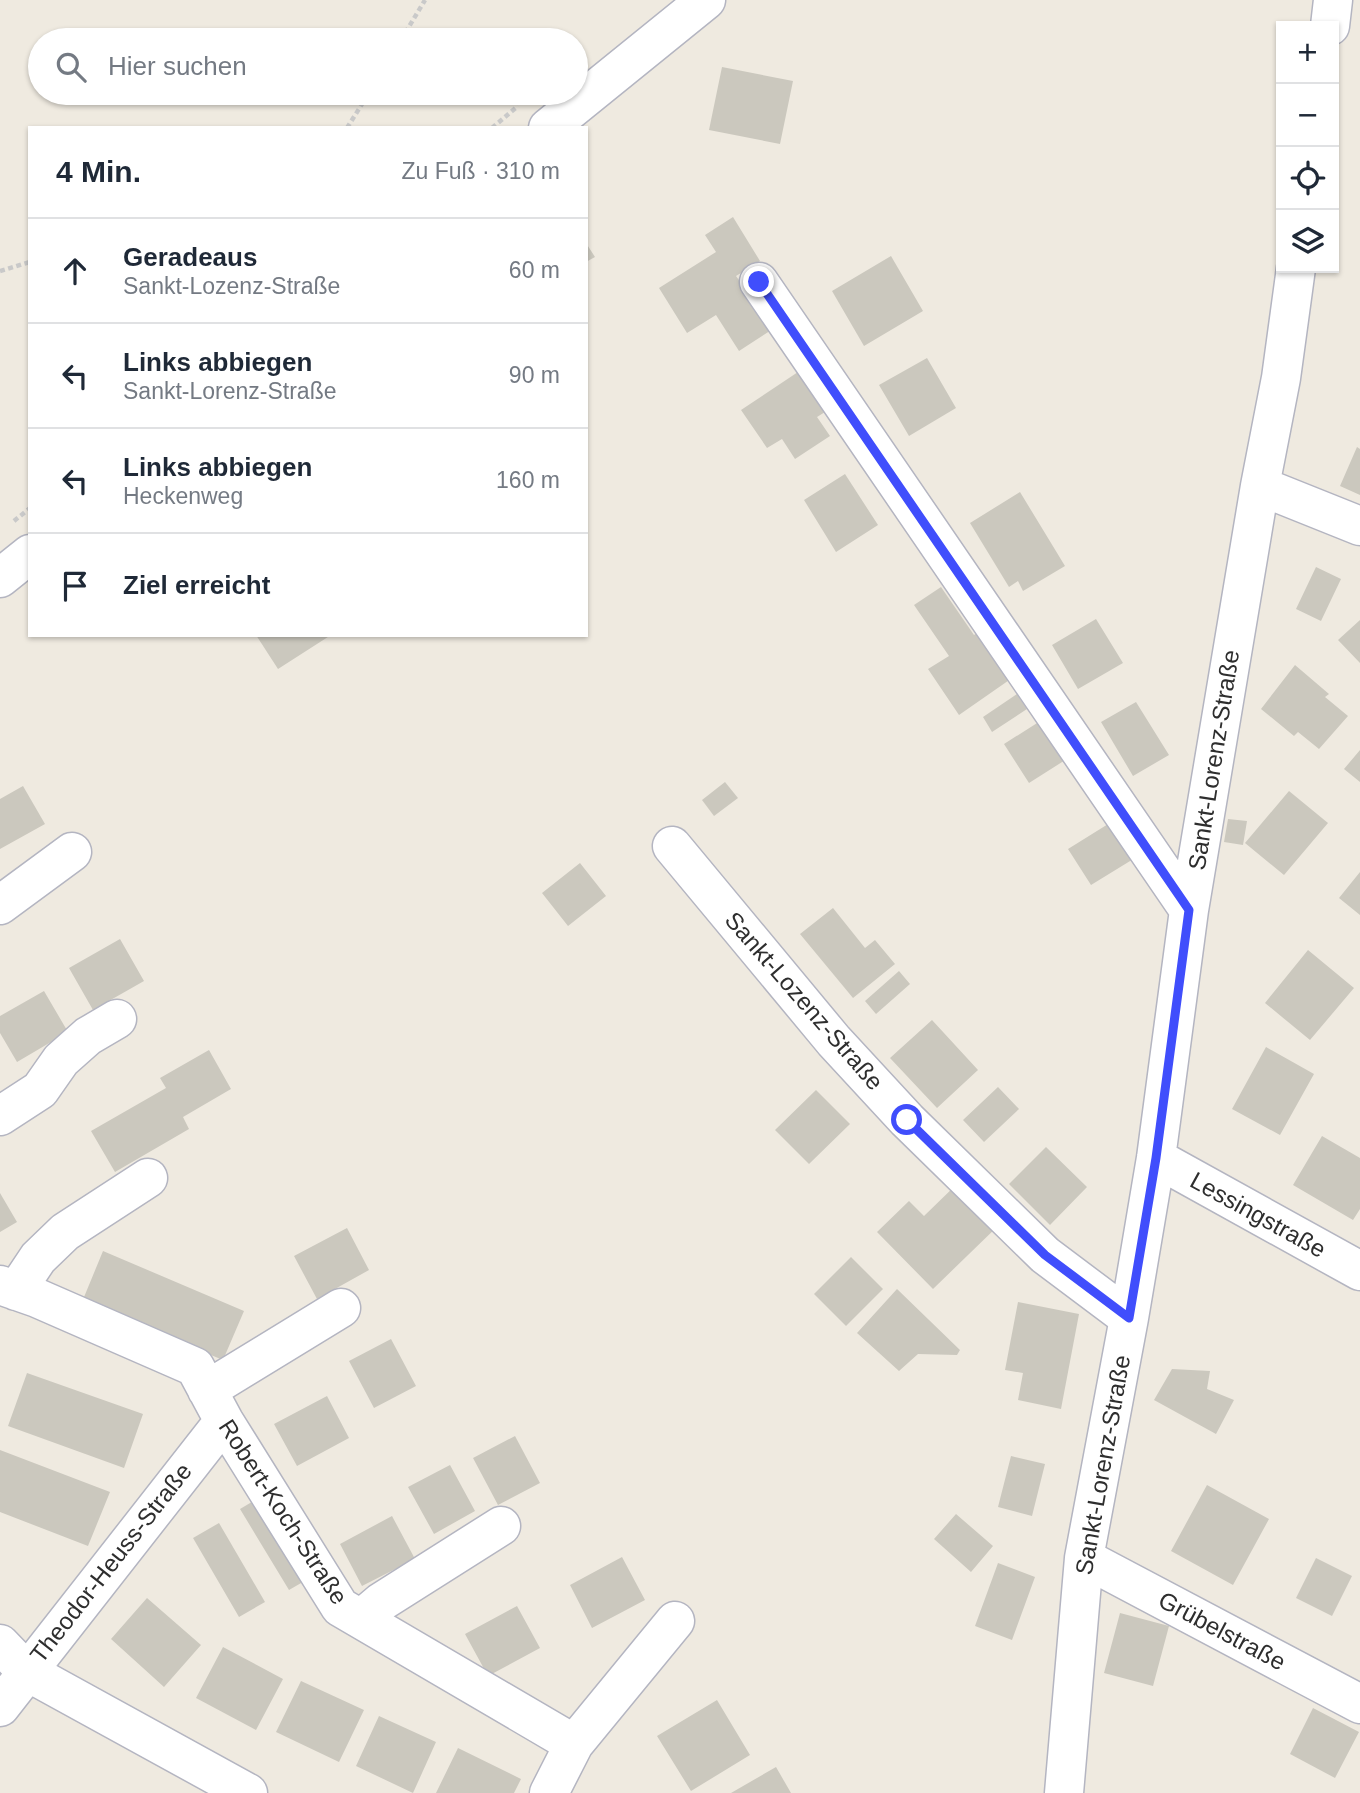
<!DOCTYPE html>
<html lang="de">
<meta charset="utf-8">
<style>
body{margin:0;font-family:Helvetica,sans-serif;background:#f2f2f3;color:#1f2937}
.controls{position:absolute;right:21px;top:21px;display:grid;overflow:hidden;border-radius:0px;box-shadow:0 2px 5px #0004}
.controls button{width:63px;height:63px;display:grid;place-items:center;padding:0;border:0;border-bottom:2px solid #e0e1e3;background:#fff;color:#1f2937;font:35px sans-serif}
.stop{position:absolute;width:21px;height:21px;margin:-16px;border:5px solid #404efc;border-radius:50%;background:#fff}
.stop.end{background:#404efc;border-color:#fff;box-shadow:0 2px 7px #0008}
.list{margin:0;padding:0;list-style:none}
h2{display:flex;justify-content:space-between;align-items:center;height:91px;margin:0;padding:0 28px;font-size:30px}
h2 small{font-size:23px;font-weight:400;color:#747a83}
.list li{display:grid;grid-template-columns:46px 1fr auto;gap:21px;align-items:center;box-sizing:border-box;height:105px;padding:0 28px;border-top:2px solid #e0e1e3}
.list b{display:block;font-size:26px;white-space:nowrap}
.list p{margin:0;font-size:23px;white-space:nowrap;color:#747a83}
.list em{font-size:23px;font-style:normal;color:#747a83}
.icon{flex:none;width:38px;height:38px;fill:none;stroke:currentColor;stroke-width:2;stroke-linecap:round;stroke-linejoin:round}
.map{position:relative;flex:none;width:1360px;height:1793px;overflow:hidden}
.search{position:absolute;background:#fff;box-shadow:0 2px 5px #0004;left:28px;top:28px;width:560px;height:77px;display:flex;align-items:center;gap:18px;box-sizing:border-box;padding:0 24px;border-radius:38px;color:#747a83;font-size:26px}
.panel{position:absolute;background:#fff;box-shadow:0 2px 5px #0004;left:28px;top:126px;width:560px;height:511px;border-radius:0px}
.map>svg:first-child{display:block}
</style>
<div class="map">
<svg width="1360" height="1793" viewBox="0 0 1360 1793">
<rect width="100%" height="100%" fill="#efeae0"/>
<!-- building -->
<path fill="#cbc8be" d="M722,67l71,14 -13,63 -71,-14z
M733,217l27,44 -24,15 37,53 -34,22 -23,-36 -29,18 -28,-45 57,-36 -11,-17z
M586,243l9,14 -9,5z
M891,256l32,55 -59,35 -32,-55z
M927,358l29,50 -47,28 -30,-51z
M798,372l27,40 -8,5 13,19 -35,23 -13,-20 -15,9 -26,-38z
M1357,447l3,2v46l-20,-9z
M845,474l33,51 -42,27 -32,-52z
M1020,492l45,74 -42,25 -5,-10 -9,6 -39,-64z
M1316,567l25,12 -20,42 -25,-12z
M941,587l33,48 9,-6 32,47 -56,39 -31,-46 21,-13 -35,-51z
M1096,619l27,44 -45,26 -26,-44z
M1360,620v43l-22,-23z
M256,635h75l-53,34z
M1295,665l34,29 -4,3 23,19 -29,33 -21,-17 -4,4 -33,-27z
M1017,694l10,15 -35,23 -9,-15z
M1136,702l33,53 -36,21 -32,-54z
M1045,718l25,39 -41,26 -25,-39z
M1360,750v32l-16,-13z
M725,782l13,16 -24,18 -12,-16z
M23,786l22,38 -45,25v-50z
M1289,791l39,32 -44,52 -39,-32z
M1228,819l19,2 -4,24 -19,-3z
M1113,821l22,37 -44,27 -23,-36z
M580,863l26,33 -38,30 -26,-33z
M1360,872v43l-21,-17z
M833,908l32,40 10,-8 20,24 -42,34 -53,-64z
M120,939l24,42 -51,29 -24,-42z
M1308,950l46,38 -44,52 -45,-37z
M899,971l11,13 -34,30 -11,-13z
M44,991l24,41 -51,30 -17,-29v-17z
M932,1020l46,50 -41,38 -47,-50z
M1266,1047l48,27 -34,61 -48,-26z
M209,1050l22,39 -48,28 6,12 -74,43 -24,-41 75,-43 -6,-10z
M998,1087l21,22 -35,33 -21,-22z
M816,1090l34,34 -41,40 -34,-34z
M1322,1136l38,22v51l-7,11 -60,-35z
M1046,1147l41,40 -37,38 -41,-41z
M960,1181l41,42 -68,66 -56,-57 32,-31 15,15z
M0,1193l17,29 -17,10z
M347,1228l22,42 -52,29 -23,-43z
M103,1251l141,60 -21,49 -141,-58z
M851,1257l32,32 -37,37 -32,-32z
M897,1289l63,61 -3,5 -39,-1 -19,17 -42,-38z
M1018,1302l61,12 -18,95 -43,-9 5,-27 -18,-3z
M391,1339l25,47 -42,22 -25,-47z
M1172,1369l38,2 -3,18 27,11 -18,34 -62,-34z
M27,1373l116,41 -19,54 -116,-42z
M327,1396l22,42 -52,28 -23,-42z
M515,1436l25,47 -42,22 -25,-47z
M0,1450l110,42 -22,54 -88,-34z
M1011,1456l34,8 -13,52 -34,-9z
M450,1465l25,46 -41,23 -26,-47z
M1207,1485l62,34 -36,66 -62,-34z
M265,1494l50,81 -26,15 -49,-81z
M956,1514l37,32 -22,26 -37,-33z
M392,1516l23,43 -53,27 -22,-42z
M219,1523l46,79 -26,15 -46,-79z
M622,1557l23,43 -53,28 -22,-43z
M1316,1558l36,18 -20,40 -36,-18z
M998,1563l37,14 -23,63 -37,-14z
M147,1598l54,47 -37,42 -53,-48z
M517,1606l23,42 -52,28 -23,-42z
M1120,1613l49,13 -16,60 -49,-13z
M223,1647l60,32 -27,51 -60,-32z
M301,1681l63,29 -25,52 -63,-30z
M717,1700l33,55 -59,36 -34,-55z
M1313,1708l46,24 -24,46 -45,-24z
M379,1716l57,26 -23,51 -57,-27z
M458,1748l63,31 -7,14h-78z
M776,1767l15,26h-60z"/>
<g fill="none" stroke-linecap="round" stroke-linejoin="round">
<!-- minor casing -->
<g stroke="#b4b5c1" stroke-width="41">
<path id="minor" d="M1330,26l3,-26
M548,128l158,-128
M759,282l430,628
M1260,486l100,40
M0,578l30,-24
M672,846l162,195 73,79 138,135 84,63
M0,905l72,-53
M0,1116l40,-26 21,-30 27,-24 29,-17
M1156,1158l204,113
M0,1285l37,13 158,69 29,54 116,186 234,137
M16,1291l22,-33 27,-26 83,-54
M207,1390l134,-82
M1084,1558l276,146
M361,1619l20,-17 120,-76
M0,1644l26,27 222,122
M0,1707l224,-286
M549,1793l25,-49 101,-123
M1064,1793l20,-235 45,-240 27,-160 33,-248 71,-424 21,-108 15,-110"/>
</g>
<!-- path -->
<path stroke="#c9c9c9" stroke-width="4.5" stroke-dasharray="5 3.5" stroke-linecap="butt" d="M401,40l24,-40
M347,128l22,-35
M492,128l26,-22
M0,271l30,-9
M14,521l16,-13"/>
<!-- minor -->
<use href="#minor" stroke="#fff" stroke-width="38"/>
</g>
<g fill="none" stroke-linecap="round" stroke-linejoin="round">
<!-- route -->
<path stroke="#404efc" stroke-width="9" d="M759,282l430,628 -33,248 -27,160 -84,-63 -138,-135"/>
</g>
<g text-anchor="middle" stroke-width="7" stroke-linejoin="round" paint-order="stroke">
<!-- street labels -->
<g font-size="24" fill="#2e2e2e" stroke="#fff">
<text transform="translate(1214 760) rotate(-81)" y="8">Sankt-Lorenz-Straße</text>
<text transform="translate(804 1001) rotate(49)" y="8">Sankt-Lozenz-Straße</text>
<text transform="translate(1258 1215) rotate(29)" y="8">Lessingstraße</text>
<text transform="translate(1103 1465) rotate(-80)" y="8">Sankt-Lorenz-Straße</text>
<text transform="translate(283 1512) rotate(57)" y="8">Robert-Koch-Straße</text>
<text transform="translate(111 1563) rotate(-52)" y="8">Theodor-Heuss-Straße</text>
<text transform="translate(1222 1631) rotate(28)" y="8">Grübelstraße</text>
</g>
</g>
</svg>
<div class="controls">
<button>+</button>
<button>−</button>
<button><svg class="icon" aria-label="locate" viewBox="0 0 24 24"><circle cx="12" cy="12" r="6"/><path d="M12 2v4M12 18v4M2 12h4M18 12h4"/></svg></button>
<button><svg class="icon" aria-label="layers" viewBox="0 0 24 24"><path d="M12 4l9 5-9 5-9-5zM3 14l9 5 9-5"/></svg></button>
</div>
<div class="stop" style="left:907px;top:1120px"></div>
<div class="stop end" style="left:759px;top:282px"></div>
<div class="search"><svg class="icon" aria-label="search" viewBox="0 0 24 24"><circle cx="10" cy="10" r="6"/><path d="M15 15l6 6"/></svg>Hier suchen</div>
<section class="panel">
<h2>4 Min.<small>Zu Fuß · 310 m</small></h2>
<ul class="list">
<li><svg class="icon" aria-label="ahead" viewBox="0 0 24 24"><path d="M12 20V5M6 11l6-6 6 6"/></svg><div><b>Geradeaus</b><p>Sankt-Lozenz-Straße</p></div><em>60 m</em></li>
<li><svg class="icon" aria-label="left" viewBox="0 0 24 24"><path d="M17 20v-9H6M10 6l-5 5 5 5"/></svg><div><b>Links abbiegen</b><p>Sankt-Lorenz-Straße</p></div><em>90 m</em></li>
<li><svg class="icon" aria-label="left" viewBox="0 0 24 24"><path d="M17 20v-9H6M10 6l-5 5 5 5"/></svg><div><b>Links abbiegen</b><p>Heckenweg</p></div><em>160 m</em></li>
<li><svg class="icon" aria-label="arrive" viewBox="0 0 24 24"><path d="M6 21V4h12l-3 4 3 4H6"/></svg><div><b>Ziel erreicht</b></div></li>
</ul>
</section>
</div>
